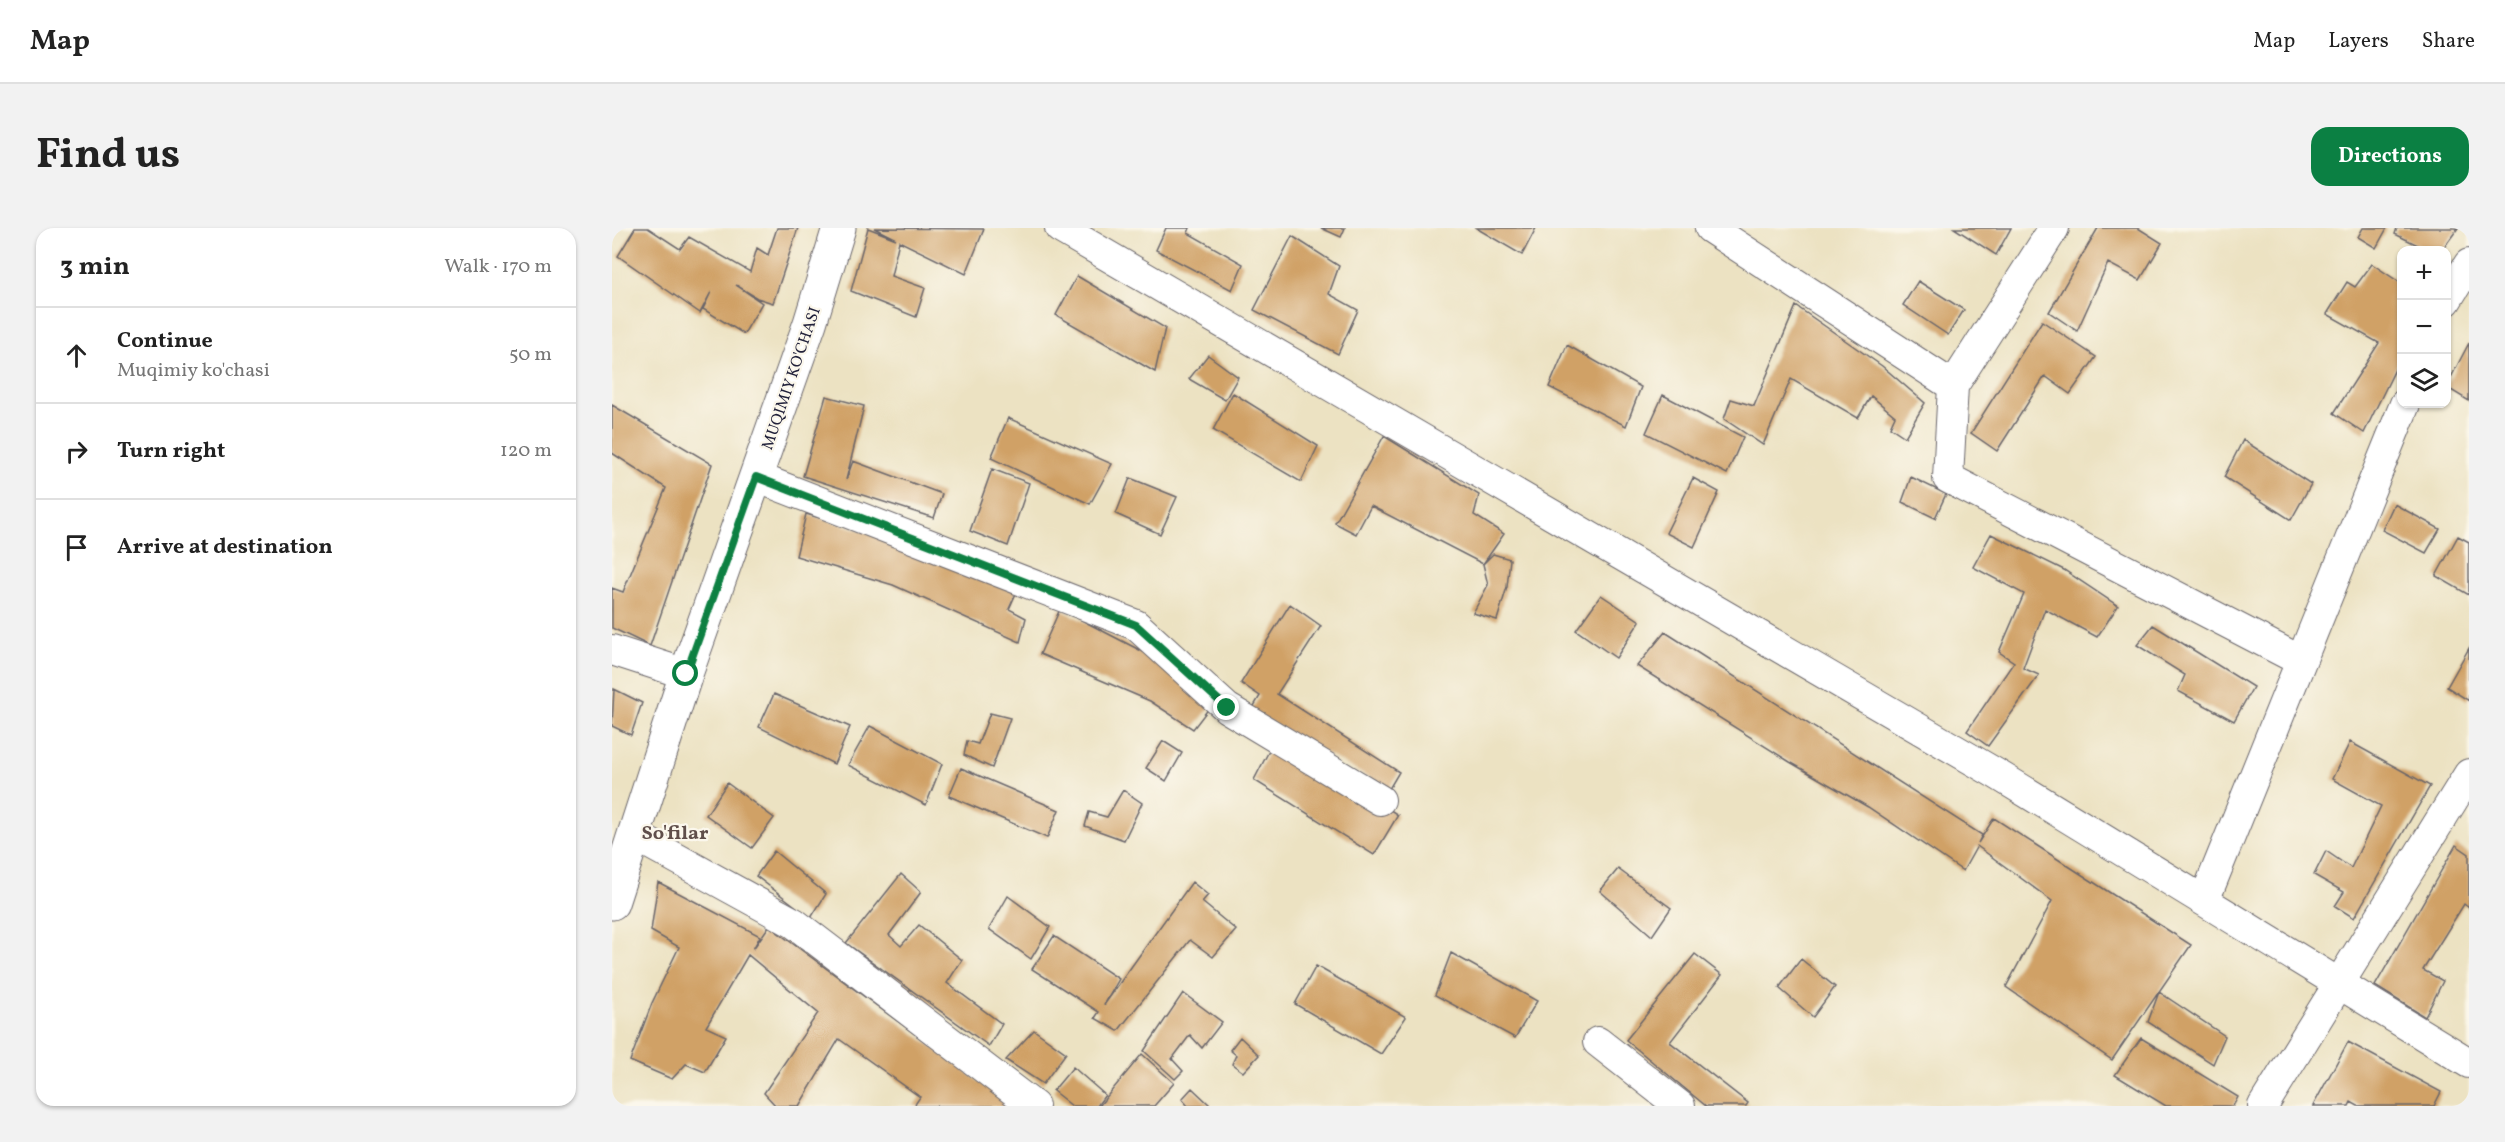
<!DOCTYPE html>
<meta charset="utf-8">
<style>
body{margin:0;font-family:Vollkorn,serif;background:#f2f2f2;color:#222}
.controls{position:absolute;right:18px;top:18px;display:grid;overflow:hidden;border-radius:12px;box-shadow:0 2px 4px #0004}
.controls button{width:54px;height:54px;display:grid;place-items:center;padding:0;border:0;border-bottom:2px solid #e0e0e0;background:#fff;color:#222;font:30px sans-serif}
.stop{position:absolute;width:18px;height:18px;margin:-14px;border:4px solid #0b8043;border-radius:50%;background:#fff}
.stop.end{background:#0b8043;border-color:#fff;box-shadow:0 2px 6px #0008}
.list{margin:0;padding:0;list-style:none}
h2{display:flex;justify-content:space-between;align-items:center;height:78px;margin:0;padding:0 24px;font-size:26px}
h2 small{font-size:20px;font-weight:400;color:#767676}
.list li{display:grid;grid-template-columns:39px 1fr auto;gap:18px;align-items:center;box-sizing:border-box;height:96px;padding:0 24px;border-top:2px solid #e0e0e0}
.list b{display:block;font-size:22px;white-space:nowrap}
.list p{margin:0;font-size:20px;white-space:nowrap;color:#767676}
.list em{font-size:20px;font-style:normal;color:#767676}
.icon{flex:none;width:33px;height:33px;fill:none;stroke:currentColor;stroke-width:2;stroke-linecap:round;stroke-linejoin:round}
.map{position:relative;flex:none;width:1857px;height:878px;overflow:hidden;border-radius:18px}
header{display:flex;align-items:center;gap:36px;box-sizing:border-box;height:84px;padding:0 30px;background:#fff;border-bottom:2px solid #e0e0e0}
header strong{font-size:28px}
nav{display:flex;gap:33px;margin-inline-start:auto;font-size:21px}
.intro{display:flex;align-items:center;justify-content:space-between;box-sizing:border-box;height:144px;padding:0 36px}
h1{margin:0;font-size:42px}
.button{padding:15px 27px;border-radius:18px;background:#0b8043;color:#fff;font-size:21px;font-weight:700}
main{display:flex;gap:36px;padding:0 36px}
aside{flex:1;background:#fff;border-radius:18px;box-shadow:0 2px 4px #0004}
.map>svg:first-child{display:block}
</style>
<header>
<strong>Map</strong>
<nav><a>Map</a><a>Layers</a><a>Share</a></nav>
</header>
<div class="intro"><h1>Find us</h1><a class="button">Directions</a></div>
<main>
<aside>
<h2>3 min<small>Walk · 170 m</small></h2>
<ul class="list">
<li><svg class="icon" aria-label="ahead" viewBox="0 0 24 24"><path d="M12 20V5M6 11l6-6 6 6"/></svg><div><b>Continue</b><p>Muqimiy ko'chasi</p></div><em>50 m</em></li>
<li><svg class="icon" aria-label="right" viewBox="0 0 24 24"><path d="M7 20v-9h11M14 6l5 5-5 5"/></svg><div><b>Turn right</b></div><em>120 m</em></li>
<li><svg class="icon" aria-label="arrive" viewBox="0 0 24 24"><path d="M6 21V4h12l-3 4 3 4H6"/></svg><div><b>Arrive at destination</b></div></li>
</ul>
</aside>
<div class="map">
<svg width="1857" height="878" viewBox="0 0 1857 878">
<rect width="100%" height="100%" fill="#fbf7ec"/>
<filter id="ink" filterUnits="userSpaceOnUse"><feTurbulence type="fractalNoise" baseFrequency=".0167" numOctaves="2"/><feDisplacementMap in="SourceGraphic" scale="12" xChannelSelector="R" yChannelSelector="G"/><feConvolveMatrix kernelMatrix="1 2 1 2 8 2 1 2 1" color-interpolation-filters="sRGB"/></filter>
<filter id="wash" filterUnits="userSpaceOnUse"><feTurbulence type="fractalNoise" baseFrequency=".008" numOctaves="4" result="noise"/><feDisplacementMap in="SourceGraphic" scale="24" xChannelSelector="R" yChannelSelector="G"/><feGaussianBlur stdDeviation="1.35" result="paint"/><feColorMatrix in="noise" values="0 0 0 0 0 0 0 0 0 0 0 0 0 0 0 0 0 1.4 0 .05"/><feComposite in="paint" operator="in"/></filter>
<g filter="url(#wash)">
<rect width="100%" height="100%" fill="#ece2c2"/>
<g id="blocks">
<!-- building -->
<path fill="#d0a166" d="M23,0h13l32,21 9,-12 61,35 7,-24 11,7 9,-27h21l-25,75 -16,-5 -21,-13 26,18 -18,31 -41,-25 8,-17 -11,21 -82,-57z
M256,0l28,11 -22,-11 110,1 -18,45 -67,-33 -8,35 34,12 -9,29 -65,-26z
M554,0h24l-2,5 55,31 -11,26 -76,-40z
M709,0h24l-4,9z
M864,0h60l-14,27z
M1342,0h57l-15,27z
M1486,0h40l24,15 -22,37 -32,-17 -31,68 -28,-19z
M1751,0h24l-11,20 -18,-11z
M1785,0h61l-16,22h-14l-33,-16z
M680,8l47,30 -10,28 29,16 -20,44 -84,-44z
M1760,36l30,20v71l-38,78 -30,-20 45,-70 -52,-29 20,-32 8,5z
M465,48l88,52 -10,44 -99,-57z
M1306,53l46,29 -16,25 -45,-30z
M1184,78l86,60 43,37 -20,34 -15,-10 5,-11 -24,-20 -13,22 -67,-39 -28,66 -39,-26 7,-20 23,7z
M1430,93l54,36 -26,37 -25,-18 -48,75 -26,-18z
M1857,115v58l-23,-14z
M955,117l74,42 -15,39 -77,-39z
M596,127l30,22 -13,23 -36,-21z
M621,165l85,53 -17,36 -88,-52z
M1051,167l80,42 -16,37 -81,-41z
M214,168l38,10 -18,74 7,-19 89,33 -8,24 -131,-42z
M0,177l100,59 -62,182 -38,-18v-40l11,4 43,-104 -54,-35z
M396,190l104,46 -22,40 -99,-46z
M772,208l95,59 -5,20 30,19 -21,30 -112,-58 -15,28 -21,-11z
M1631,212l68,44 -20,36 -67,-43z
M380,241l37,14 -21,63 -38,-15z
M1299,249l35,17 -11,24 -33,-16z
M518,250l47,19 -17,37 -44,-20z
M1081,250l26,14 -25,55 -28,-14z
M1782,276l46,25 -14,24 -44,-23z
M194,286l65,19 147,56 -9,20 17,9 -6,24 -127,-57 -97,-29z
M1379,306l73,36 54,36 -21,31 -52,-28 -22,59 16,7 -51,71 -21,-15 47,-69 -15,-10 25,-58 -51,-27z
M1846,308l11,6v53l-33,-19z
M881,326l17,5 -3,28 -10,33 -24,-7 15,-28 -5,-21z
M989,367l39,26 -24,37 -40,-28z
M678,376l31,22 -44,68 122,78 -10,17 -138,-78 9,-15 -19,-13z
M448,381l97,50 56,44 -20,26 -43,-28 -110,-47z
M1541,397l100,62 -19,34 -56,-30 7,-16 -48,-30z
M1053,404l317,203 -4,8 16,-25 197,127 -79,115 -106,-73 46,-86 -75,-55 -14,25 -95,-64 -78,-45 -153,-96z
M1857,420v53l-22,-14z
M2,461l28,14 -11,32 -19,-9z
M162,466l76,33 -16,37 -75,-37z
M378,485l20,5 -18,50 -28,-13 3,-14 11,3z
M258,498l72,38 -16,41 -78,-40z
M551,513l19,12 -16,28 -20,-13z
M1738,514l80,44 -76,132 -19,-12 9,-14 -30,-17 12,-24 25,17 30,-62 -49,-27z
M658,521l43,10 85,56 -24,40 -120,-75z
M349,540l98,42 -12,28 -98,-42z
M115,555l47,35 -22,30 -46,-33z
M511,562l19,13 -18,37 -39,-14 4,-14 18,5z
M1844,617l13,9v54l-5,-4 -41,66 20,11 -18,36 -50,-31z
M162,623l52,43 -15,24 -55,-42z
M1006,641l53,39 -19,28 -52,-45z
M289,646l20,18 -32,43 12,11 18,-21 43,35 -15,23 55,41 -13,22 -143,-103z
M46,654l102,54 -7,13 16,-23 243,180h-98l6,-9 -81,-58 -40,67h-23l-12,-13 54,-80 -70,-58 -42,72 20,9 -21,36 -19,-8 -14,15 -42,-18 22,-58 27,-56 -28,-16z
M580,654l16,13 -6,7 34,28 -23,27 -23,-17 -72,91 -23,-13 4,-6 -67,-43 22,-33 65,43 -15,26z
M396,668l42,31 -19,32 -42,-30z
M839,725l86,48 -22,37 -80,-43z
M1083,726l27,21 -52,67 78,61 -2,3h-40l-80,-66z
M1189,731l34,28 -22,30 -34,-29z
M704,738l90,51 -25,37 -86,-50z
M1547,764l66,44 -12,28 -65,-42z
M571,765l39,29 -20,26 -12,-13 -18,24 11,12 -8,8 -31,-28z
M422,802l32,23 -23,31 -37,-24z
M628,809l19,18 -16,17 -11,-8 4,-9 -6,-5z
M1529,810l97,59 -5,9h-67l-51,-31z
M1736,814l93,50 -7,14h-76l-7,-4 -2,4h-36z
M530,826l32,29 -20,23h-55z
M461,839l32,28 -8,11h-25l-19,-15z
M580,860l19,18h-23l-6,-7z"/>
</g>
</g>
<g filter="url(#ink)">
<use href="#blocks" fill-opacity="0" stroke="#69656a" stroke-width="1.5"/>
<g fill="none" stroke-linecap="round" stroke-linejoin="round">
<!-- minor casing -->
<g stroke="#69656a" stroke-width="32">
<path id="minor" d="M448,0l935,545 474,290
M1098,0l243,158 -5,92 353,183
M1834,73l23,-37
M1341,158l101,-158
M144,249l380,148 91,83 153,92
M0,422l74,24
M22,607l160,88 240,183
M1592,673l201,-497
M986,814l82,64
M1651,878l206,-332"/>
</g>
<!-- tertiary casing -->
<g stroke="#69656a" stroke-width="35">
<path id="tertiary" d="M0,675l74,-229 124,-351 29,-95"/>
</g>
<!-- minor -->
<use href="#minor" stroke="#fff" stroke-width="30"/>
<!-- tertiary -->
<use href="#tertiary" stroke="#fff" stroke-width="33"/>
</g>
</g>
<g fill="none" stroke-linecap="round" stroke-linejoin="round" filter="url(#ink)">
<!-- route -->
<path stroke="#0b8043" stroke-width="8" d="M74,446l70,-197 380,148 91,83"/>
</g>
<g text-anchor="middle" stroke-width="4.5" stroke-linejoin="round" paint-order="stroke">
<!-- street labels -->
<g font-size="16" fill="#22223b" stroke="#fbf7ec">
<text transform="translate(178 150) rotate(-71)" y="6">MUQIMIY KO'CHASI</text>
</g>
<!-- quarter labels -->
<g font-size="20" font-weight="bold" fill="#5f4e4a" stroke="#fbf7ec">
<text x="63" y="611">So'filar</text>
</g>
</g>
</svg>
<div class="controls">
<button>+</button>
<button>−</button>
<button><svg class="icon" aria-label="layers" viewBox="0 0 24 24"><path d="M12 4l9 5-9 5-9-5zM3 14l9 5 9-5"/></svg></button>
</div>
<div class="stop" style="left:74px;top:446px"></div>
<div class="stop end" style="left:615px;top:480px"></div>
</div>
</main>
